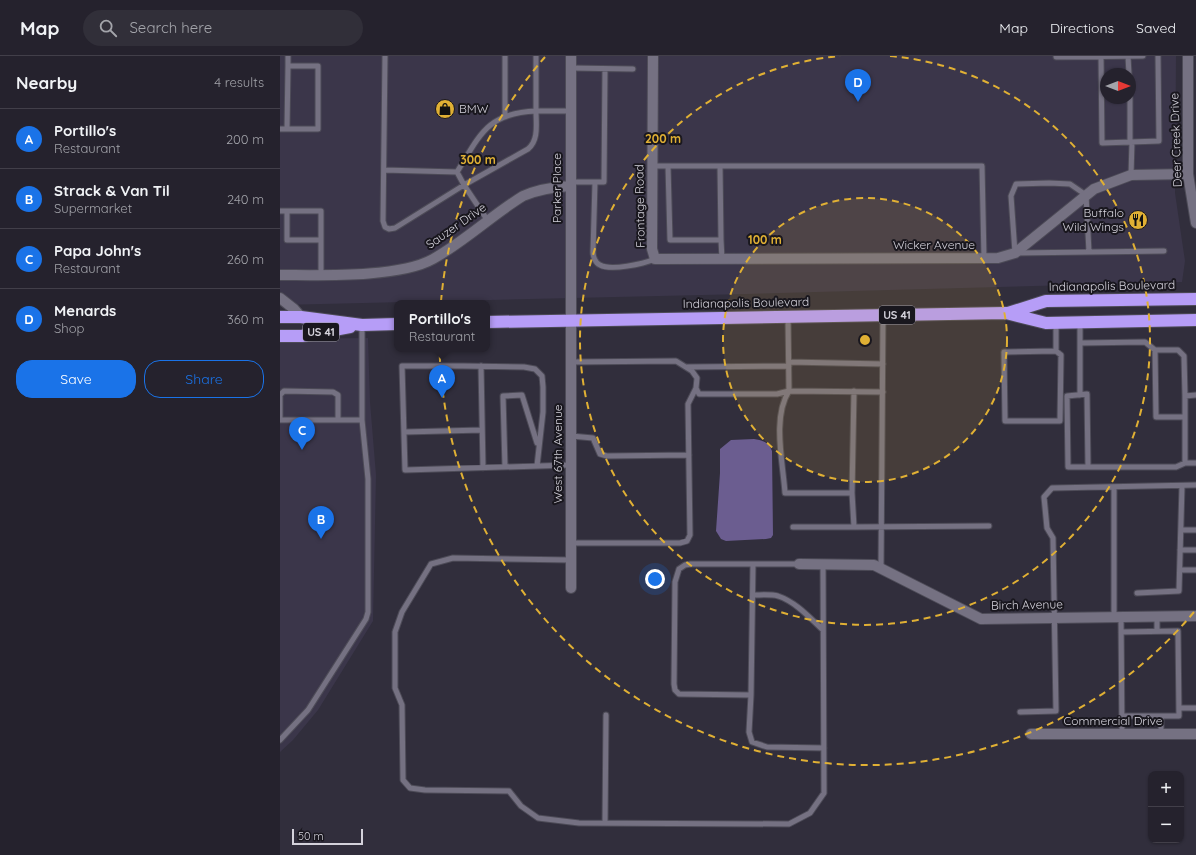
<!DOCTYPE html>
<meta charset="utf-8">
<style>
body{margin:0;font-family:Quicksand,sans-serif;background:#312f39;color:#f1f3f6}
.controls{position:absolute;right:12px;bottom:12px;display:grid;overflow:hidden;border-radius:8px;box-shadow:0 1px 3px #0004}
.controls button{width:36px;height:36px;display:grid;place-items:center;padding:0;border:0;border-bottom:1px solid #423f49;background:#25222d;color:#f1f3f6;font:20px sans-serif}
.compass{position:absolute;left:820px;top:12px;width:36px;height:36px;border-radius:50%;background:#25222d;box-shadow:0 1px 3px #0004;rotate:90deg}
.scale{position:absolute;left:12px;bottom:10px;width:71px;box-sizing:border-box;padding-left:4px;border:2px solid #d4d2db;border-top:0;font-size:11px;line-height:14px;white-space:nowrap;color:#d4d2db;-webkit-text-stroke:3px #19171e;paint-order:stroke}
.you{position:absolute;left:375px;top:523px;width:14px;height:14px;margin:-10px;border:3px solid #fff;border-radius:50%;background:#1a73e8;box-shadow:0 0 0 6px #1a73e833}
.badge{display:grid;place-items:center;width:26px;height:26px;border-radius:50%;background:#1a73e8;color:#fff;font-size:13px;font-weight:700}
.pin{position:absolute;translate:-50% -33px;filter:drop-shadow(0 1px 2px #0008)}
.pin::after{content:'';position:absolute;top:21px;width:14px;height:12px;background:inherit;clip-path:polygon(0 0,100% 0,50% 100%)}
.popup{position:absolute;left:114px;top:244px;width:96px;height:52px;box-sizing:border-box;display:grid;place-content:center;border-radius:8px;background:#25222d;filter:drop-shadow(0 1px 3px #0005);font-size:13px;white-space:nowrap;color:#a3a4aa}
.popup b{font-size:15px;color:#f1f3f6}
.popup::after{content:'';position:absolute;left:50%;top:100%;margin-left:-8px;border:8px solid transparent;border-top-color:#25222d}
.list{margin:0;padding:0;list-style:none}
h2{display:flex;justify-content:space-between;align-items:center;height:52px;margin:0;padding:0 16px;font-size:17px}
h2 small{font-size:13px;font-weight:400;color:#a3a4aa}
.list li{display:grid;grid-template-columns:26px 1fr auto;gap:12px;align-items:center;box-sizing:border-box;height:60px;padding:0 16px;border-top:1px solid #423f49}
.list b{display:block;font-size:15px;white-space:nowrap}
.list p{margin:0;font-size:13px;white-space:nowrap;color:#a3a4aa}
.list em{font-size:13px;font-style:normal;color:#a3a4aa}
.actions{display:flex;gap:8px;padding:12px 16px}
.actions a{flex:1;padding:9px 0;border:1px solid #1a73e8;border-radius:16px;text-align:center;font-size:14px;color:#1a73e8}
.actions .main{background:#1a73e8;color:#fff}
.icon{flex:none;width:22px;height:22px;fill:none;stroke:currentColor;stroke-width:2;stroke-linecap:round;stroke-linejoin:round}
.map{position:relative;flex:none;width:916px;height:799px;overflow:hidden}
header{display:flex;align-items:center;gap:24px;box-sizing:border-box;height:56px;padding:0 20px;background:#25222d;border-bottom:1px solid #423f49}
header strong{font-size:19px}
nav{display:flex;gap:22px;margin-inline-start:auto;font-size:14px}
.search{width:280px;height:36px;background:#312f39;display:flex;align-items:center;gap:10px;box-sizing:border-box;padding:0 14px;border-radius:22px;color:#a3a4aa;font-size:15px}
main{display:flex}
aside{flex:1;background:#25222d}
.map>svg:first-child{display:block}
</style>
<header>
<strong>Map</strong>
<div class="search"><svg class="icon" aria-label="search" viewBox="0 0 24 24"><circle cx="10" cy="10" r="6"/><path d="M15 15l6 6"/></svg>Search here</div>
<nav><a>Map</a><a>Directions</a><a>Saved</a></nav>
</header>
<main>
<aside>
<h2>Nearby<small>4 results</small></h2>
<ul class="list">
<li><span class="badge">A</span><div><b>Portillo's</b><p>Restaurant</p></div><em>200 m</em></li>
<li><span class="badge">B</span><div><b>Strack &amp; Van Til</b><p>Supermarket</p></div><em>240 m</em></li>
<li><span class="badge">C</span><div><b>Papa John's</b><p>Restaurant</p></div><em>260 m</em></li>
<li><span class="badge">D</span><div><b>Menards</b><p>Shop</p></div><em>360 m</em></li>
</ul>
<div class="actions"><a class="main">Save</a><a>Share</a></div>
</aside>
<div class="map">
<svg width="916" height="799" viewBox="0 0 916 799">
<rect width="100%" height="100%" fill="#312e3c"/>
<!-- built -->
<path fill="#3b364a" fill-rule="evenodd" d="M0,0h896l-1,137 10,68 -3,21 -436,12 -466,11zM826,18h24v24h-24z
M88,282l2,64 6,73 -3,146 -55,89 -25,30 -13,12v-413z"/>
<!-- water -->
<path fill="#6b5d90" d="M474,383c9,1 15,4 18,12l1,84 -2,3 -5,1 -40,2 -5,-2 -5,-8 4,-58v-24l11,-9z"/>
<g fill="none" stroke-linecap="round" stroke-linejoin="round">
<!-- lane casing -->
<g stroke="#4d4b57" stroke-width="7">
<path id="lane" d="M105,0l-2,165 2,6 4,2 6,-1 69,-43 24,36
M225,0v61
M256,0v55h35
M821,0l1,87 57,-2 -1,-85
M848,0l1,18
M776,1l87,-1
M291,12l62,1
M850,42v44
M0,73h38v-63h-30v-10
M7,73l1,-63
M372,110h330l2,92
M388,110l2,74h51l1,19
M440,110l1,74
M104,114l73,2c23,-37 30,-59 79,-61 0,13 3,29 -8,38l-64,36 -7,-13
M851,119l1,-33
M290,126h34l1,-113
M315,126l-2,70c0,4 2,11 7,13 11,6 43,-1 55,-6
M0,155h41v64
M7,155v29h34
M809,196l-3,-57 -16,-11 -21,-1 -33,1 -5,12 4,57 149,-2
M800,267v72
M800,287l65,-1 10,8h23l6,6 1,40 11,-1
M875,294l1,67h29
M776,295l5,4 -1,66h-55l-1,-69 52,-1v-28
M291,306l105,-1 16,10 5,7 -1,10 3,6h78l12,-3 -1,-73
M509,306l94,2
M201,310l2,102
M407,311l102,-1
M574,335l-2,102h-67c-2,-30 -13,-76 4,-102l94,1
M905,340v67
M0,364h82v-95
M0,364v-25l4,-4 49,1 5,3v25
M124,376l78,-2
M291,380l22,2 7,16 7,2 82,-1
M257,410l6,-54v-25l-1,-11 -7,-7 -11,-2 -61,-1h-61l3,104 165,-5
M808,410l-1,-72 -20,2 1,71h108l9,-4h11
M225,411l-2,-71 19,-1 15,48
M834,431v130
M513,471h61l-2,-34
M574,471l135,-1
M901,474h15
M291,487h109l7,-2 3,-6 -2,-131 8,-16
M900,494h16
M291,504l-118,-2 -22,6 -29,48 -7,20v56l7,17 1,75 7,8 15,2 84,1 12,15 17,12 41,5 210,1 21,-11 14,-20 -1,-229
M473,508l-2,131 -72,-1 -4,-4 -1,-6 1,-102 4,-13 6,-4 6,-1c36,0 72,0 108,0
M601,512l2,-252
M900,514h16
M857,537l42,-2 3,-105
M473,539c8,0 18,-1 25,1 18,6 32,22 45,34
M877,560v15
M841,561l1,117
M841,576l57,-1 1,85h-57
M471,639l-2,37 3,10 15,5 57,1
M899,652h17
M740,656l36,-1 -3,-173 -6,-10 -3,-31 8,-9 144,-3
M881,660v18
M0,684l28,-30 58,-91 2,-7v-133l-6,-59
M325,767l1,-108"/>
</g>
<!-- street casing -->
<g stroke="#4d4b57" stroke-width="12">
<path id="street" d="M291,0v532
M373,0l-1,193 3,10 343,-1 17,-5 79,-64 37,-14 57,-1
M908,0v118l8,49
M0,219c41,0 119,3 153,-16 32,-18 59,-44 90,-63 16,-7 31,-9 47,-10
M0,242l14,11 7,8
M519,508l75,1 107,54 215,-3
M751,678h165"/>
</g>
<!-- highway casing -->
<g stroke="#4d4b57" stroke-width="14">
<path id="highway" d="M728,257l38,-12 150,-2
M0,261h21l61,8 35,-1
M207,266l519,-9 40,10 150,-3
M0,280h22l48,-9"/>
</g>
<!-- lane -->
<use href="#lane" stroke="#757182" stroke-width="5"/>
<!-- street -->
<use href="#street" stroke="#757182" stroke-width="10"/>
<!-- highway -->
<use href="#highway" stroke="#b69df7" stroke-width="12"/>
</g>
<!-- distance rings -->
<circle cx="585" cy="284" r="142" fill="#e0b034" fill-opacity=".12"/>
<g fill="none" stroke="#e0b034" stroke-width="2" stroke-dasharray="7 5">
<circle cx="585" cy="284" r="142"/>
<path d="M610 0A285 285 0 1 1 560 0"/>
<path d="M914 556A427 427 0 1 1 265 1"/>
</g>
<!-- icons -->
<defs>
<g id="shop-disc" transform="scale(1)"><circle r="9.5" fill="#e0b034" stroke="#19171e"/><path d="M-5-2.5h2.3a2.7 3.5 0 0 1 5.4 0H5L5.5 6h-11ZM-1.5-2.5h3a1.5 2.3 0 0 0-3 0Z" fill="#111"/></g>
<g id="restaurant-disc" transform="scale(1)"><circle r="9.5" fill="#e0b034" stroke="#19171e"/><path d="M-5-6h1v4h1v-4h1v4h1v-4h1v5L-1.5 .5V6h-2V.5L-5-1ZM5-6V6H3V1.5H1.5Q1.5-4 5-6Z" fill="#111"/></g>
</defs>
<g fill-rule="evenodd">
<use href="#shop-disc" x="165" y="53"/>
<use href="#restaurant-disc" x="858" y="164"/>
</g>
<g text-anchor="middle" stroke-width="4" stroke-linejoin="round" paint-order="stroke">
<!-- shield labels -->
<g fill="#19171e" stroke="#9c9aa2" stroke-width="1">
<rect x="599" y="250" width="36" height="18" rx="3"/>
<rect x="23" y="267" width="36" height="18" rx="3"/>
</g>
<g font-size="11" font-weight="bold" fill="#d4d2db">
<text x="617" y="263">US 41</text>
<text x="41" y="280">US 41</text>
</g>
<!-- poi labels -->
<g font-size="12" fill="#d4d2db" stroke="#19171e" text-anchor="start">
<text x="179" y="57">BMW</text>
<text x="844" y="161" text-anchor="end">Buffalo<tspan x="844" dy="14">Wild Wings</tspan></text>
</g>
<!-- street labels -->
<g font-size="12" fill="#d4d2db" stroke="#19171e">
<text transform="translate(896 84) rotate(-92)" y="4">Deer Creek Drive</text>
<text transform="translate(277 132) rotate(-90)" y="4">Parker Place</text>
<text transform="translate(360 150) rotate(-91)" y="4">Frontage Road</text>
<text transform="translate(176 170) rotate(-35)" y="4">Sauzer Drive</text>
<text x="654" y="193">Wicker Avenue</text>
<text transform="translate(832 230) rotate(-1)" y="4">Indianapolis Boulevard</text>
<text transform="translate(466 247) rotate(-1)" y="4">Indianapolis Boulevard</text>
<text transform="translate(278 398) rotate(-90)" y="4">West 67th Avenue</text>
<text transform="translate(747 549) rotate(-1)" y="4">Birch Avenue</text>
<text x="833" y="669">Commercial Drive</text>
</g>
</g>
<circle cx="585" cy="284" r="6" fill="#e0b034" stroke="#19171e" stroke-width="2"/>
<g font-size="12" text-anchor="middle" font-weight="bold" fill="#e0b034" stroke="#19171e" stroke-width="4" stroke-linejoin="round" paint-order="stroke">
<text x="383" y="87">200 m</text>
<text x="198" y="108">300 m</text>
<text x="485" y="188">100 m</text>
</g>
</svg>
<div class="controls">
<button>+</button>
<button>−</button>
</div>
<svg class="compass" viewBox="-18 -18 36 36"><path d="M0-13l5 13h-10z" fill="#e53935"/><path d="M0 13l5-13h-10z" fill="#a3a4aa"/></svg>
<div class="scale">50 m</div>
<div class="you"></div>
<div class="pin badge" style="left:162px;top:342px">A</div>
<div class="popup"><b>Portillo's</b>Restaurant</div>
<div class="pin badge" style="left:41px;top:483px">B</div>
<div class="pin badge" style="left:22px;top:394px">C</div>
<div class="pin badge" style="left:578px;top:46px">D</div>
</div>
</main>
